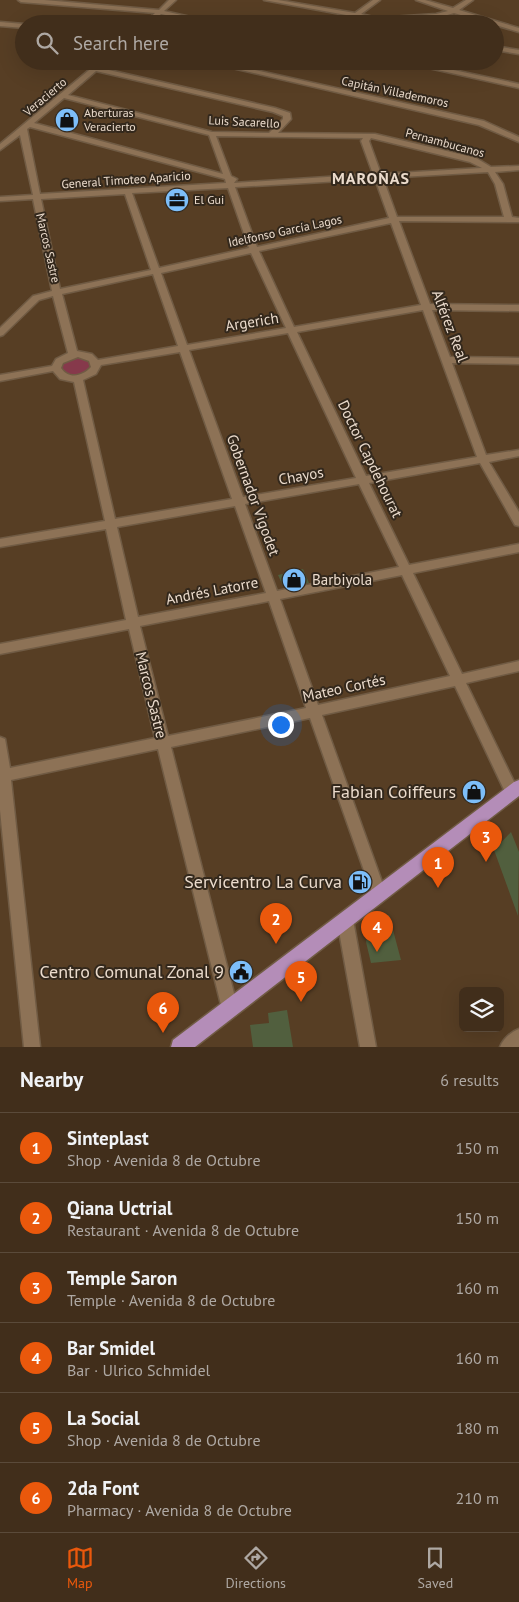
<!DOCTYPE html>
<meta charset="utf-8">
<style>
body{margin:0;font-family:"PT Sans",sans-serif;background:#483624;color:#f1f3f6}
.controls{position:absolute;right:15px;bottom:15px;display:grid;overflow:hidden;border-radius:8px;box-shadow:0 5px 20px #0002}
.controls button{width:45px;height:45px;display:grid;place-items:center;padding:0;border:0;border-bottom:1px solid #5a4a3a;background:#412e1b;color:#f1f3f6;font:25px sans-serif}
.you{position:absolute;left:280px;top:724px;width:18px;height:18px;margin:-12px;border:4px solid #fff;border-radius:50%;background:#1a73e8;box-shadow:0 0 0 8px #1a73e833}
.badge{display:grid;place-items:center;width:32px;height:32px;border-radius:50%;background:#ea580c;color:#fff;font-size:16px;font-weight:700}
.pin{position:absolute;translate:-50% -41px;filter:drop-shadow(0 1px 2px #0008)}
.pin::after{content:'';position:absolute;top:26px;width:18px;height:15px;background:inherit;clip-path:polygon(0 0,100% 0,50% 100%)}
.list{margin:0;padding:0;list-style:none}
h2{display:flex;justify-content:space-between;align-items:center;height:65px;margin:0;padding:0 20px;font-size:21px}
h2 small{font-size:16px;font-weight:400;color:#aea8a3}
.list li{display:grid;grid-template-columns:32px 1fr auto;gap:15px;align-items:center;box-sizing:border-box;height:70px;padding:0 20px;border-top:1px solid #5a4a3a}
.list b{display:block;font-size:19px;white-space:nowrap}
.list p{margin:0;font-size:16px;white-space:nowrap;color:#aea8a3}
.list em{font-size:16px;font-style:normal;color:#aea8a3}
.icon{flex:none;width:28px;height:28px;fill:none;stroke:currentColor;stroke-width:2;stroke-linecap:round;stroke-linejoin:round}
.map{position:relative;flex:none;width:519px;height:1047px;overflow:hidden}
.search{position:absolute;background:#412e1b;box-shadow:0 5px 20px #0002;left:15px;right:15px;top:15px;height:55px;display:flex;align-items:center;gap:12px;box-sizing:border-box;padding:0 18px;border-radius:28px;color:#aea8a3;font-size:19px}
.sheet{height:485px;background:#412e1b}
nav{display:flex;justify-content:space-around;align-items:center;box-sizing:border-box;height:70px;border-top:1px solid #5a4a3a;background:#412e1b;font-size:14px;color:#aea8a3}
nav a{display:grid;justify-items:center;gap:2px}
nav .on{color:#ea580c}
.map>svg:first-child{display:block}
</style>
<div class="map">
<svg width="519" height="1047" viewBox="0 0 519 1047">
<rect width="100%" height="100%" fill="#573e24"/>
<!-- green -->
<path fill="#86394b" d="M77,357l13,4 2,5c-11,12 -18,11 -32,5l-1,-6 10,-7z"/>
<!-- building -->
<path fill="#515f3e" d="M303,569l6,14 -23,4 -3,-1 -5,-11z
M511,832l8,20 -1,64 -24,-66z
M389,915l12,45 -30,3 -5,-21 2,-11z
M287,1010l6,37h-40l-3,-22 19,-2 -1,-10z"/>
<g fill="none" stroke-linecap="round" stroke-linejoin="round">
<!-- minor casing -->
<g stroke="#705b44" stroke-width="3">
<path id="minor" d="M18,0h26l115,10 10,-10h7l-12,11 57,13h-13l-47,-10 -11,10h-7l12,-11 -134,-11z
M264,0h14l77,13 18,-13h7l-19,14 16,4 59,-4 12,-3 -32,-11h9l28,8 13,-8h7l-14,10 60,18v4l-65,-19 -17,5 -53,3 6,3h-9l-13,-5z
M0,22l24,2v4l-24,-2z
M495,46l24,4v4l-24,-4z
M100,61h7l-7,7 175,40 15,5 1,6 -13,14 97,1 101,24 15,9 28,-1v4l-24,2 8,12 9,33 7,1v4l-120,-1 31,83 89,1v6l-87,-1 18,47 69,1v6l-67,-1 34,92 33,-5v6l-30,6 30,50v14l-4,-1 -35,-62 -111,20 40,82 110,-21v8l-106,21 49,101 57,-13v10l-53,12 53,109 -2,4 -5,2 -5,-2 -52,-110 -133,29 64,178 -2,5 -5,2 -5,-2 -2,-5 -62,-175 -139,29 67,262 -2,6 -6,2 -6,-2 -2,-6 -64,-260 -147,31 29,267h-16l-24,-237v-73l5,2 5,29 145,-30 -26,-109 -129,25v-10l126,-24 -20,-91 -106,18v-8l105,-18 -31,-139 -14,-3 -7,-8 -53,10v-6l52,-9 4,-7 12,-6 -15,-57 -14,4 -36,35 -3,1v-8l33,-32 19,-5 -19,-92 -33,2v-4l33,-2 -13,-60 -20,15v-6zM96,71l177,41 10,4v3l-14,14 -57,-1 -144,-37zM64,98l145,37 14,39 -189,-51zM30,127l195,52 1,4 -186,11 -13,-65zM216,136l147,2 -2,3 12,33 -139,9 3,-4 -6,-3zM371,138l99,24 12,6 -101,6 -12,-33zM488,172l7,12 9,33h-107l-14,-39zM375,179l14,39 -132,29 -22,-60zM228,188l21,60 -90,20 -27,-75zM125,194l26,76 -91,19 -19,-90zM391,223l30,82 -127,22 -35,-76zM251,253l35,75 -99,17 -26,-72zM153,274l25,72 -80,14 -6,-6 -15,-3 -15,-57zM423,310l54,147 -111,19 -69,-144zM288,333l68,145 -113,19 -54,-147zM180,352l52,147 -117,20 -32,-139 13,-6 5,-9zM78,357l11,4 2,6c-8,9 -22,13 -30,1l2,-5zM359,484l40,83 -122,24 -32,-87zM235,506l31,87 -128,24 -21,-90zM402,575l48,101 -132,29 -38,-106zM269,601l37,107 -138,28 -28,-110z
M202,61h13l269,60 35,16v5l-40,-17z
M397,61h14l108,23v4z
M345,913l5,2 3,5 23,127h-16l-23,-127 3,-5z
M519,1029v18h-19c3,-8 11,-15 19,-18z"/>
</g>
<!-- major casing -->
<g stroke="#705b44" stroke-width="3">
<path id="major" d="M519,780v16l-324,251h-24l2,-7 341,-258z"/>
</g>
<!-- minor -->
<use href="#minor" fill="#8d7256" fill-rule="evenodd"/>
<!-- major -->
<use href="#major" fill="#b48db8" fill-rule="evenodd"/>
</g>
<!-- icons -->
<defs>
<g id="shop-disc" transform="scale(1.25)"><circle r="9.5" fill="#7dbef9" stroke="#33281c"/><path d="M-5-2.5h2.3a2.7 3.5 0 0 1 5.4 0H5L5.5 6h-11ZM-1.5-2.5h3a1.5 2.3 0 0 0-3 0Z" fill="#111"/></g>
<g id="office-disc" transform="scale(1.25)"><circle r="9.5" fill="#7dbef9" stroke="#33281c"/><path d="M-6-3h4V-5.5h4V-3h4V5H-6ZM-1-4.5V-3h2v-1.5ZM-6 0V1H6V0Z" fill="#111"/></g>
<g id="fuel-disc" transform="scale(1.25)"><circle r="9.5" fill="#7dbef9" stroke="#33281c"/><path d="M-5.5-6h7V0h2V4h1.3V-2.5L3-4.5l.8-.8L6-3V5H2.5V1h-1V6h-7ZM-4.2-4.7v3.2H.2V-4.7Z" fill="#111"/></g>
<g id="civic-disc" transform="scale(1.25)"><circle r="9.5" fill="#7dbef9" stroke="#33281c"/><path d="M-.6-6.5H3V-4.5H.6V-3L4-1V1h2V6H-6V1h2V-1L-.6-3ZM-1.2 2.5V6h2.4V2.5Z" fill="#111"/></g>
</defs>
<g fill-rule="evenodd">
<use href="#shop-disc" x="67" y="120"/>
<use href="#office-disc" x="177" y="200"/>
<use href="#shop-disc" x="294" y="580"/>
<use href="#shop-disc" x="474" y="792"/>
<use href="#fuel-disc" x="360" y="882"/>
<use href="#civic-disc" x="241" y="972"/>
</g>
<g text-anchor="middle" stroke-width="4" stroke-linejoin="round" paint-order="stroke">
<!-- far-street labels -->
<g font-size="12" fill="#ebdbcc" stroke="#33281c">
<text transform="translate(395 92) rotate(12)" y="4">Capitán Villademoros</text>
<text transform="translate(45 97) rotate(-40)" y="4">Veracierto</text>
<text transform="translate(244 122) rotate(3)" y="4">Luis Sacarello</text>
<text transform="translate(445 143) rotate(15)" y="4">Pernambucanos</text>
<text transform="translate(126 180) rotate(-4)" y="4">General Timoteo Aparicio</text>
<text transform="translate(285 231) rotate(-12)" y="4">Idelfonso García Lagos</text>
<text transform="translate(48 248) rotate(77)" y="4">Marcos Sastre</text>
</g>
<!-- far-poi labels -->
<g font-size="12" fill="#ebdbcc" stroke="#33281c" text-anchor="start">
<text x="84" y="117">Aberturas<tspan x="84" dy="14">Veracierto</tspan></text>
<text x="194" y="204">El Gui</text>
</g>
<!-- street labels -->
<g font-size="15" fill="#ebdbcc" stroke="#33281c">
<text transform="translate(252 322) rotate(-9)" y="5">Argerich</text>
<text transform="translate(450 326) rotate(69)" y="5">Alférez Real</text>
<text transform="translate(370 459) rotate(64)" y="5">Doctor Capdehourat</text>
<text transform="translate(301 476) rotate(-10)" y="5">Chayos</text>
<text transform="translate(253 495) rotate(70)" y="5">Gobernador Vigodet</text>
<text transform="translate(212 591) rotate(-11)" y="5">Andrés Latorre</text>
<text transform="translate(344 688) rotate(-12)" y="5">Mateo Cortés</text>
<text transform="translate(151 695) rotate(76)" y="5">Marcos Sastre</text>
</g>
<!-- poi labels -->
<g font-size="15" fill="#ebdbcc" stroke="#33281c" text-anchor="start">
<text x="312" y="585">Barbiyola</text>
</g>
<!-- far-district labels -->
<g font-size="16" font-weight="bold" letter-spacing="1" fill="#ebdbcc" stroke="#33281c">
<text x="371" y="184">MAROÑAS</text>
</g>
<!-- near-poi labels -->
<g font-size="18" fill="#ebdbcc" stroke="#33281c" text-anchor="end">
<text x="456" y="798">Fabian Coiffeurs</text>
<text x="342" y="888">Servicentro La Curva</text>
<text x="224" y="978">Centro Comunal Zonal 9</text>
</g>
</g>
</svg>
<div class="controls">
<button><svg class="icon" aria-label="layers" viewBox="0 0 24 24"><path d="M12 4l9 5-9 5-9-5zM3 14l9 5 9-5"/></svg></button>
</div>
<div class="you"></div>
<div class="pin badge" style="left:438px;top:888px">1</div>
<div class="pin badge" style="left:276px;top:944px">2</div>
<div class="pin badge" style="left:486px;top:862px">3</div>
<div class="pin badge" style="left:377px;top:952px">4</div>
<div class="pin badge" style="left:301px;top:1002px">5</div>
<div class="pin badge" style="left:163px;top:1033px">6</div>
<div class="search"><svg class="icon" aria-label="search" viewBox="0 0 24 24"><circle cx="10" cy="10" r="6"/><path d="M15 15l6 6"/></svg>Search here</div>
</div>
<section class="sheet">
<h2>Nearby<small>6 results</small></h2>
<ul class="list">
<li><span class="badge">1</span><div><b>Sinteplast</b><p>Shop · Avenida 8 de Octubre</p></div><em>150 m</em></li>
<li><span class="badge">2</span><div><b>Qiana Uctrial</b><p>Restaurant · Avenida 8 de Octubre</p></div><em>150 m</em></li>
<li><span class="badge">3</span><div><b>Temple Saron</b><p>Temple · Avenida 8 de Octubre</p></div><em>160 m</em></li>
<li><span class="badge">4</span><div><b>Bar Smidel</b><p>Bar · Ulrico Schmidel</p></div><em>160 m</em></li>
<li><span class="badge">5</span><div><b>La Social</b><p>Shop · Avenida 8 de Octubre</p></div><em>180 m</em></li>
<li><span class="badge">6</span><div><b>2da Font</b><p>Pharmacy · Avenida 8 de Octubre</p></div><em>210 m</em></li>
</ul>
</section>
<nav>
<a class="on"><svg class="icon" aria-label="map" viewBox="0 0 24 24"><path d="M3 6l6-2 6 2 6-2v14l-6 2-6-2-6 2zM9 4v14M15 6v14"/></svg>Map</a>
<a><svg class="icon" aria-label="directions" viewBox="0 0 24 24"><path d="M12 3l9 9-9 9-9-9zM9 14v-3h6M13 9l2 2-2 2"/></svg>Directions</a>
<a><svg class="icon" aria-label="saved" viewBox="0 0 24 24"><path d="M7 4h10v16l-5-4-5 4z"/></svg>Saved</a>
</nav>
